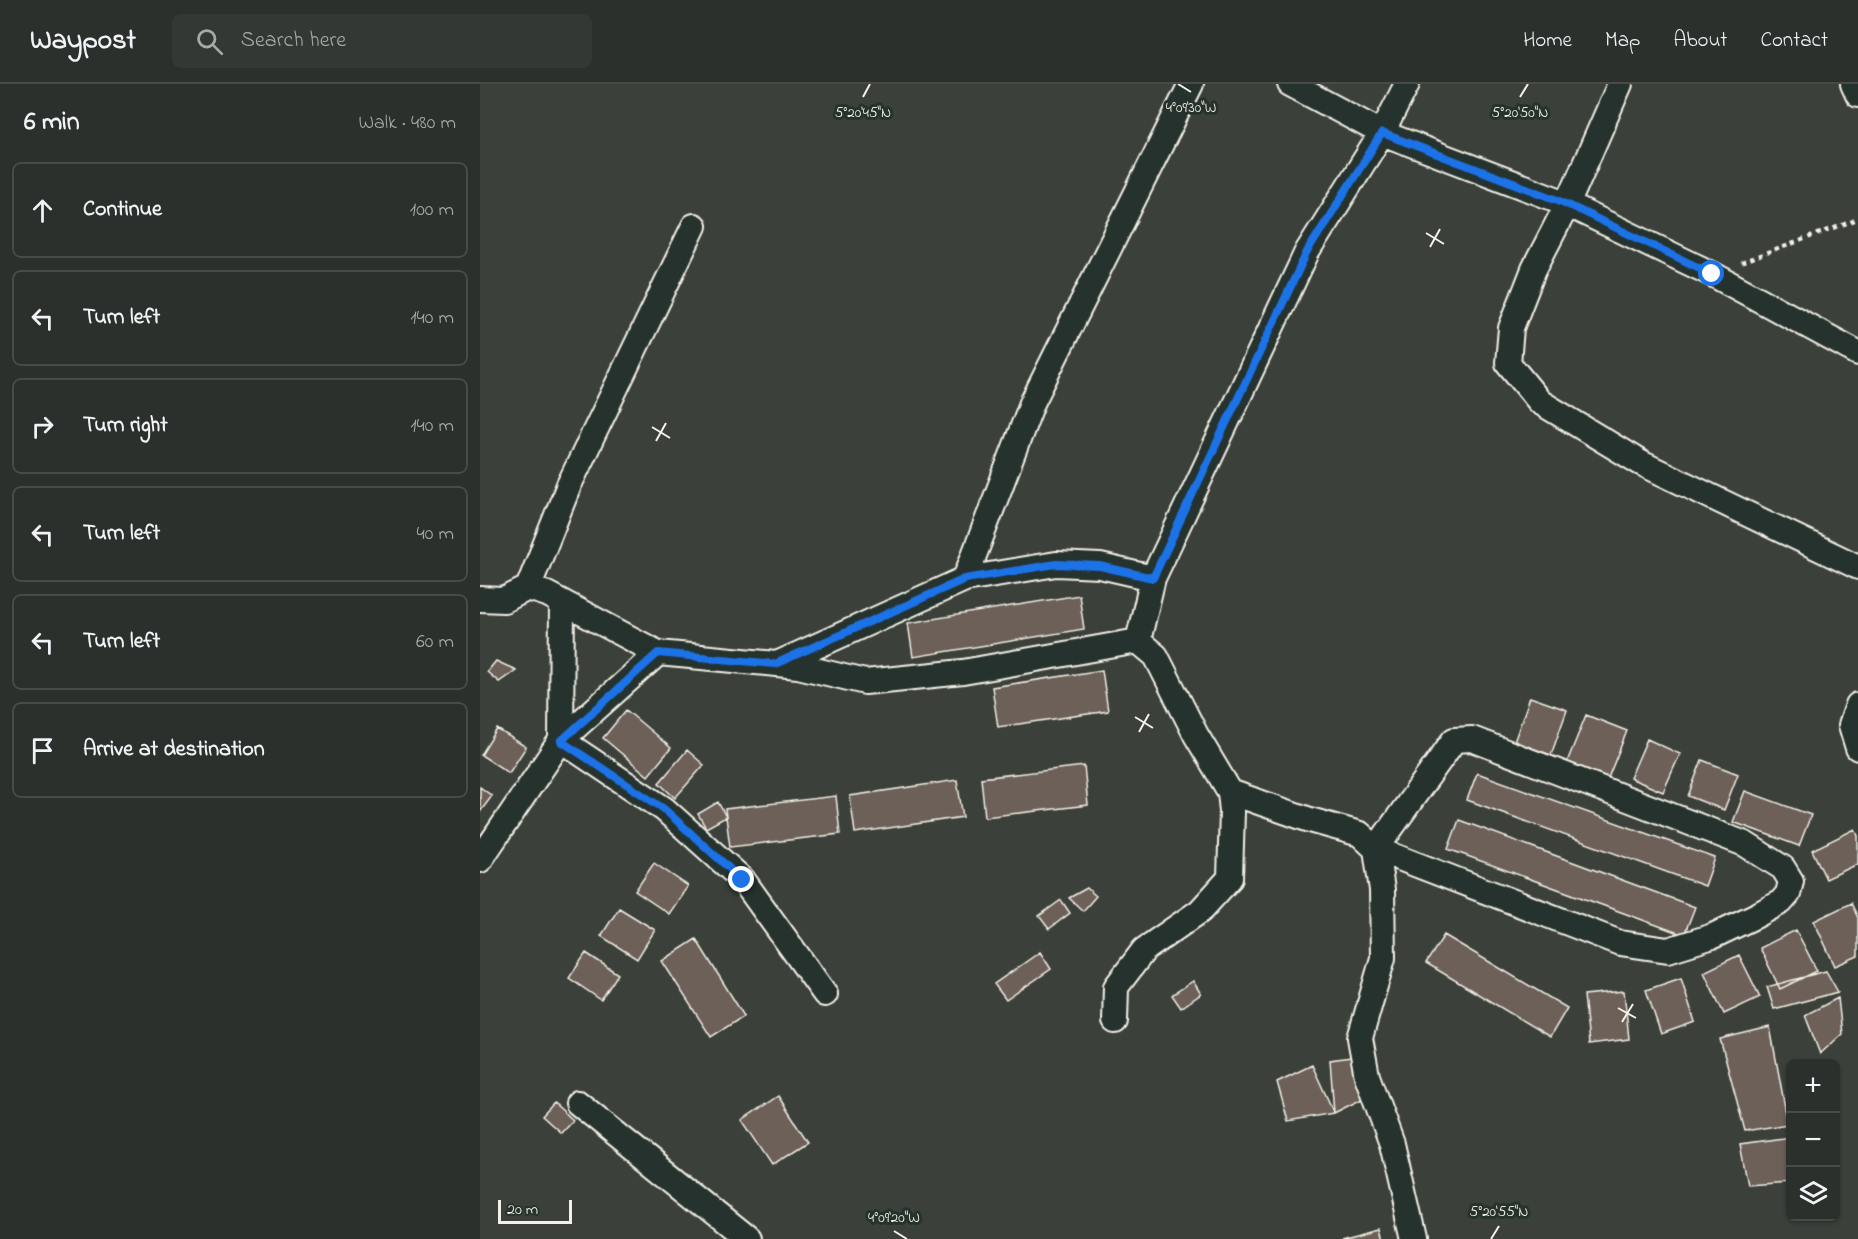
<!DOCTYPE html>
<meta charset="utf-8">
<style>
body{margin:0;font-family:"Indie Flower",sans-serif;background:#343834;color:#f1f3f6}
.controls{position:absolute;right:18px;bottom:18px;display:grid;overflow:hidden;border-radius:9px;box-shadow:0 2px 4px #0004}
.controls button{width:54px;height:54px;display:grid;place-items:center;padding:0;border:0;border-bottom:2px solid #484b48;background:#2c302c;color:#f1f3f6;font:30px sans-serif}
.scale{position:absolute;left:18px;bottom:15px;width:74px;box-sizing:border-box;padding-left:6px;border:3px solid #f4f1e8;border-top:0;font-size:16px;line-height:21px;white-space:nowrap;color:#f4f1e8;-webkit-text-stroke:4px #26332d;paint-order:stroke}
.stop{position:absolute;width:18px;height:18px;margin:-14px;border:4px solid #1a73e8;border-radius:50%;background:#fff}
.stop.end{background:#1a73e8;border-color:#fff;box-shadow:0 2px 6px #0008}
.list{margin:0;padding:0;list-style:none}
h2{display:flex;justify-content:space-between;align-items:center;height:78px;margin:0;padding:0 24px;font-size:26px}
h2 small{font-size:20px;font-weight:400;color:#a6a9a9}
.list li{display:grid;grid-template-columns:39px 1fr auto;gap:18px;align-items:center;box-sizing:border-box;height:96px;margin:0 12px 12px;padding:0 12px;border:2px solid #484b48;border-radius:9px}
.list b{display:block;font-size:22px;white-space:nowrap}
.list em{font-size:20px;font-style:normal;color:#a6a9a9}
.icon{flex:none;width:33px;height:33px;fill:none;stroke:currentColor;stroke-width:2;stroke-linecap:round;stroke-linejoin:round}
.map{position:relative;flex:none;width:1378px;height:1155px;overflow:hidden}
header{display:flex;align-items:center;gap:36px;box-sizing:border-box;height:84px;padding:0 30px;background:#2c302c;border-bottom:2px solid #484b48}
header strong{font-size:28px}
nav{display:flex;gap:33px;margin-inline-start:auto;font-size:21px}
.search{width:420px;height:54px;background:#343834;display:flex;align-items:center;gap:15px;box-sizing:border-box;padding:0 21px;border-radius:9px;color:#a6a9a9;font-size:22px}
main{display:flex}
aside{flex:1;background:#2c302c}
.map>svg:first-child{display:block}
</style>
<header>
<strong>Waypost</strong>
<div class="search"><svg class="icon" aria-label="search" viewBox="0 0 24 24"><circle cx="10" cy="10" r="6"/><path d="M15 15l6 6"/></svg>Search here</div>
<nav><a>Home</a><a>Map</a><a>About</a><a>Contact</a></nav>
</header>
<main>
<aside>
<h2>6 min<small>Walk · 480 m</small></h2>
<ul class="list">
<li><svg class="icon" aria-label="ahead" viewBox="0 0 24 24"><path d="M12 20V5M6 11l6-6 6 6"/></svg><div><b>Continue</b></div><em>100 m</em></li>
<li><svg class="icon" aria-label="left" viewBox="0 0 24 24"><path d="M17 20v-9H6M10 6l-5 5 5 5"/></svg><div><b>Turn left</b></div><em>140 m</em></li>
<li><svg class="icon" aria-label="right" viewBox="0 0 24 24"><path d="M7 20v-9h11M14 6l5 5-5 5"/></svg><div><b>Turn right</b></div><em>140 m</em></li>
<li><svg class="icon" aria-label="left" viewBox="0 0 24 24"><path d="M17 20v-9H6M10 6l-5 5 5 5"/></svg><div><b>Turn left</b></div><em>40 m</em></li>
<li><svg class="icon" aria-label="left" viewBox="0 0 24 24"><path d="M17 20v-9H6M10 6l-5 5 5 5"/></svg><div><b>Turn left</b></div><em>60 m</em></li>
<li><svg class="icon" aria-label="arrive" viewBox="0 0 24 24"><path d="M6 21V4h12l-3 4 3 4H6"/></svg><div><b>Arrive at destination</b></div></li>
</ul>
</aside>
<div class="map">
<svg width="1378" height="1155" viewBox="0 0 1378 1155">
<rect width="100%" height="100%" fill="#3b403a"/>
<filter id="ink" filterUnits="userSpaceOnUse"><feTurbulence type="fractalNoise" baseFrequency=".0167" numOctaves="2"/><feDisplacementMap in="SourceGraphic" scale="12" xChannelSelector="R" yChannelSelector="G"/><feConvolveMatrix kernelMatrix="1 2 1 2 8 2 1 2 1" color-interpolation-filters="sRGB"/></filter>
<g filter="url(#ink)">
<!-- building -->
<path fill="#6c6059" stroke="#f4f1e8" stroke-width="1.5" d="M599,511l5,34 -171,28 -5,-34z
M16,577l20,9 -17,12 -12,-10z
M622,586l6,41 -110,16 -6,-40z
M1050,613l37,13 -16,45 -37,-13z
M146,626l45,38 -23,28 -45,-38z
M1106,631l41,16 -19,47 -41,-16z
M17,645l29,18 -17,26 -28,-18z
M1167,655l33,15 -17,38 -33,-14z
M207,666l17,15 -29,33 -16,-15z
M1222,676l36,14 -14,36 -36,-14z
M604,682l4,39 -103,12 -4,-39z
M997,689l238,85 -10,28 -238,-86z
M477,696l6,37 -108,16 -5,-37z
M0,703l12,9 -12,16z
M1265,707l66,24 -12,31 -66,-24z
M356,712l4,38 -110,13 -5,-38z
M238,718l8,15 -20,11 -8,-14z
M979,736l236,87 -11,28 -236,-86z
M1375,745l3,7v28l-32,15 -14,-29z
M174,779l34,23 -19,28 -34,-23z
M607,804l9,8 -13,15 -14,-13z
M581,816l9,13 -21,16 -10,-13z
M1371,819l7,15v38l-23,10 -21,-45z
M139,824l36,22 -18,29 -36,-23z
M1316,846l21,41 -37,18 -20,-41z
M964,851l123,73 -17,29 -124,-74z
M216,855l48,77 -33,21 -49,-76z
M560,868l11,17 -45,31 -12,-16z
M106,869l32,21 -17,26 -32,-22z
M1259,871l21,42 -36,17 -20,-42z
M1346,887l12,21 -64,17 -7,-22z
M1201,894l14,44 -34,12 -15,-44z
M713,897l8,13 -20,14 -9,-13z
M1144,907l5,48 -40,5 -5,-49z
M1358,914l4,36 -22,20 -15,-39z
M1290,943l18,97 -43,7 -25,-92z
M878,972l6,42 -30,15 -4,-53z
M832,981l22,48 -46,8 -11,-39z
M298,1012l30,46 -36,23 -30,-45z
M74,1019l19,17 -12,13 -19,-17z
M1310,1053v46l-42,3 -8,-42z
M901,1144l3,11 -42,-1z"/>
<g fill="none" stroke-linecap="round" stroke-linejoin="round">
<!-- street casing -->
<g stroke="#f4f1e8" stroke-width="28">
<path id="street" d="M810,0l92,49 176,67 154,74 146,79
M1140,0l-53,121 -33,64 -23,59 -3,35 32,39 101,61 217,104
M1373,0l5,11
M485,495l67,-176 159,-319
M48,504l41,-103 125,-259
M0,515l24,1 24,-12 19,6 111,59 140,13 67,16 98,-10 175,-31 18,15 40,79 34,57 80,28 50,14 16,15 6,41 1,68 -23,80 7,38 25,68 22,95
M82,518l-1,138 103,69 79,71 82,114
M658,557l15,-63 154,-326 75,-119 25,-49
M297,580l188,-85 91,-15 44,2 53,12
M1378,621l-7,20 7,23
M992,655l273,105 38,24 8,13 -3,13 -7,8 -24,13 -44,21 -45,14 -48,-7 -244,-94 78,-109z
M0,776l81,-120 97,-87
M635,937l1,-34 28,-37 56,-39 30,-33 2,-67 -2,-19
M98,1019l169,136"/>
</g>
<!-- path -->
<path stroke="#f4f1e8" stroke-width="4" stroke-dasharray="4.5 4.5" stroke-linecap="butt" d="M1261,179l117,-44"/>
<!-- street -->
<use href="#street" stroke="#26332d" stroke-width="24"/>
</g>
</g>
<g fill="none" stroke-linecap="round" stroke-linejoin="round" filter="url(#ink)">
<!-- route -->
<path stroke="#1a73e8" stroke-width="8" d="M262,796l-78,-71 -103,-68 97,-88 117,11 190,-85 91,-15 44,2 53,12 154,-326 75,-119 176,67 154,74"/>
</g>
<!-- ticks -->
<path fill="none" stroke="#f4f1e8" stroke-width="2" d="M698,0l13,8M383,13l7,-13M1040,13l8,-13M946,149l18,11M950,163l10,-18M172,343l18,11M176,357l10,-18M655,633l18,11M659,648l10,-18M1138,924l18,10M1142,938l11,-18M414,1147l13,8M1011,1155l8,-13"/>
<g font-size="15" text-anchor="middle" fill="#f4f1e8" stroke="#26332d" stroke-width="6" stroke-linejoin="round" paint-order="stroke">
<text x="711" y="28">4°09'30"W</text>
<text x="383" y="33">5°20'45"N</text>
<text x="1040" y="33">5°20'50"N</text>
<text x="1019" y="1132">5°20'55"N</text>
<text x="414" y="1138">4°09'20"W</text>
</g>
</svg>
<div class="controls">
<button>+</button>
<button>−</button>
<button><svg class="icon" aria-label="layers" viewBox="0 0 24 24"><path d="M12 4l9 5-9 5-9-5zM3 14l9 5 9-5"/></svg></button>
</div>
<div class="scale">20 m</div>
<div class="stop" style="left:1232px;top:190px"></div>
<div class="stop end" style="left:262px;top:796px"></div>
</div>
</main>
